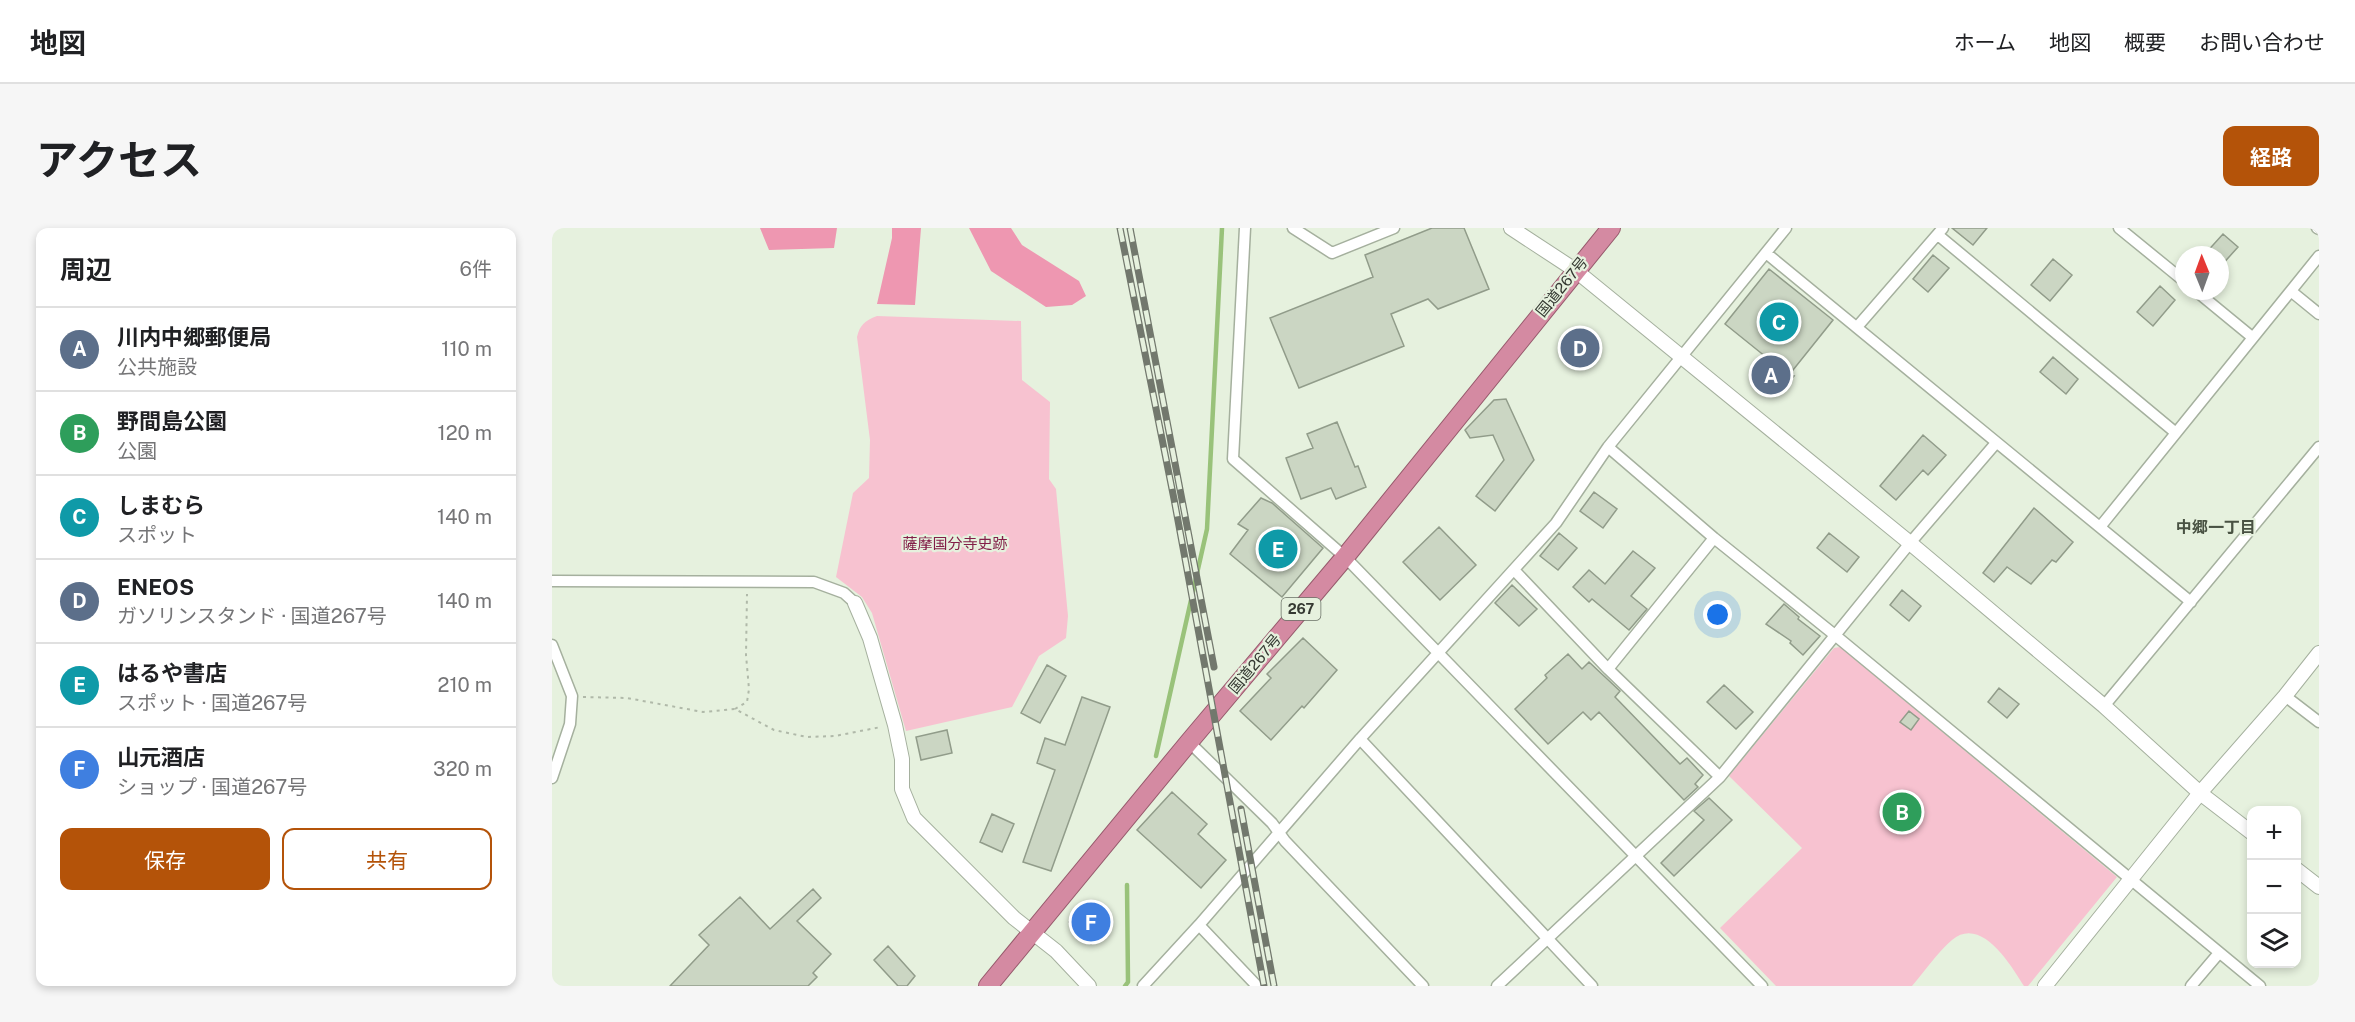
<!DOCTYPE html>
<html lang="ja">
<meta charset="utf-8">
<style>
body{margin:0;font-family:"Public Sans","Noto Sans JP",sans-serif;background:#f6f6f6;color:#202124}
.controls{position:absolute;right:18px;bottom:18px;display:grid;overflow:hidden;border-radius:12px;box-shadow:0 3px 9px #0003}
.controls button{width:54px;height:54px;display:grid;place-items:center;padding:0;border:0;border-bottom:2px solid #e0e0e0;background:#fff;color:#202124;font:30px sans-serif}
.compass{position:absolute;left:1623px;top:18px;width:54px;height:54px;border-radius:50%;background:#fff;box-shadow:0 3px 9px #0003;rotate:359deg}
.you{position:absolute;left:1166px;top:387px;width:21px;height:21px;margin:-15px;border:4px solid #fff;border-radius:50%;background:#1a73e8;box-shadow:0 0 0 9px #1a73e833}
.badge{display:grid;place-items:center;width:39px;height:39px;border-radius:50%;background:#b45309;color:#fff;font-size:20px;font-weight:700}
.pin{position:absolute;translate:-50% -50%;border:3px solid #fff;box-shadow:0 2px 6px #0006}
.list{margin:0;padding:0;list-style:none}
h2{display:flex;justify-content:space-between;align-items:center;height:78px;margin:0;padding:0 24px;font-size:26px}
h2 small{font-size:20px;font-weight:400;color:#757577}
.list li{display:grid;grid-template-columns:39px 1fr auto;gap:18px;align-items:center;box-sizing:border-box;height:84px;padding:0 24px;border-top:2px solid #e0e0e0}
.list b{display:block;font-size:22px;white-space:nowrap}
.list p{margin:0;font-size:20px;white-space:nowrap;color:#757577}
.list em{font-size:20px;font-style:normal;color:#757577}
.actions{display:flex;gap:12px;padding:18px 24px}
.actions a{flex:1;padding:14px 0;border:2px solid #b45309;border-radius:12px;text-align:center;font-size:21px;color:#b45309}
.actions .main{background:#b45309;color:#fff}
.icon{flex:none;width:33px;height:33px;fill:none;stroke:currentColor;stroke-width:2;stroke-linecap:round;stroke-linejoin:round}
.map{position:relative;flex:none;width:1767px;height:758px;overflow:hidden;border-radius:12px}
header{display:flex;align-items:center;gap:36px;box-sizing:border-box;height:84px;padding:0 30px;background:#fff;border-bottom:2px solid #e0e0e0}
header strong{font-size:28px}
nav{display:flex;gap:33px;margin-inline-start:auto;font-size:21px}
.intro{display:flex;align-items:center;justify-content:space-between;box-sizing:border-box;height:144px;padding:0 36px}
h1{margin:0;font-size:42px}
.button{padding:15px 27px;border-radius:12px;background:#b45309;color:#fff;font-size:21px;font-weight:700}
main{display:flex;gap:36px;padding:0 36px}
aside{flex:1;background:#fff;border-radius:12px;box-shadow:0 3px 9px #0003}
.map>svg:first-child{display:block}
</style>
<header>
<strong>地図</strong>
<nav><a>ホーム</a><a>地図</a><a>概要</a><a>お問い合わせ</a></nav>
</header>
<div class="intro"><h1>アクセス</h1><a class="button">経路</a></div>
<main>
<aside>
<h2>周辺<small>6件</small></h2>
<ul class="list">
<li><span class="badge" style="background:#5c6f8a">A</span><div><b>川内中郷郵便局</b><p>公共施設</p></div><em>110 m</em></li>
<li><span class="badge" style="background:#2e9e5b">B</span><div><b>野間島公園</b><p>公園</p></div><em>120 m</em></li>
<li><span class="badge" style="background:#0f9aa8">C</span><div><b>しまむら</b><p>スポット</p></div><em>140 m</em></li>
<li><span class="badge" style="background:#5c6f8a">D</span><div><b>ENEOS</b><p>ガソリンスタンド · 国道267号</p></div><em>140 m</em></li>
<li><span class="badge" style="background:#0f9aa8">E</span><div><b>はるや書店</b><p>スポット · 国道267号</p></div><em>210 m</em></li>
<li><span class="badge" style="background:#3f7fe0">F</span><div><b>山元酒店</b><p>ショップ · 国道267号</p></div><em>320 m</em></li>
</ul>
<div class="actions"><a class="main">保存</a><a>共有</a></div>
</aside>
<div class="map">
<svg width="1767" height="758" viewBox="0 0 1767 758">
<rect width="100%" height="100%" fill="#e6f1de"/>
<!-- green -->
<path fill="#f7c2d0" d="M325,88l144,5 1,59 28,22 -1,77 7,10 12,127 -2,22 -27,18 -27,51 -106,24 -34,-118 -10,-16 -26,-20 17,-84 16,-15 1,-38 -13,-103c3,-12 7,-16 20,-21z
M1288,419l277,230 -89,109h-4c-13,-21 -43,-71 -72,-46 -15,13 -27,31 -40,46h-136l-56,-58 82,-80 -73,-72 105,-128z"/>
<!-- forest -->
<path fill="#ee97b1" d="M208,0h77l-3,20 -65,2z
M340,0h29l-6,77 -38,-1 15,-66z
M417,0h42l11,17 57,36 7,15 -14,9 -26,2 -55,-36z"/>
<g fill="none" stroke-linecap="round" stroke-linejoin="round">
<!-- stream -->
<path stroke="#99c27a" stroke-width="4.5" d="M604,528l51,-227 15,-301
M573,758l3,-4 -1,-97"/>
</g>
<!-- building -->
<path fill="#cbd6c3" stroke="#919c8a" stroke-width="1.5" d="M880,0h32l25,61 -51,20 -10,-10 -37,15 13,32 -105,42 -29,-70 103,-41 -8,-22z
M1400,0h35l-14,17z
M1671,6l15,13 -18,20v-12h-16z
M1381,27l16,13 -21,24 -15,-13z
M1501,31l19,16 -22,26 -19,-16z
M1217,41l64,51 -44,55 5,1 -18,20 -25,-21 15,-18 -41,-33z
M1608,58l15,14 -22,26 -16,-14z
M1501,129l25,22 -12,15 -26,-22z
M954,171l28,61 -39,51 -19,-15 28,-36 -11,-25 -23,3 -5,-8 29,-30z
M785,194l18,45 3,-1 8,21 -30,12 -5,-11 -30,11 -15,-41 27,-10 -6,-14z
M1371,207l23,20 -18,20 -5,-5 -27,30 -16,-14z
M1042,264l23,17 -14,19 -23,-17z
M709,270l11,5 51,45 -41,49 -52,-43 18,-24 -10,-6z
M1482,280l39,34 -17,20 -4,-2 -21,24 -24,-17 -13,15 -11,-9z
M887,299l37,38 -36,35 -37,-38z
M1007,305l18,15 -19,22 -18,-14z
M1277,305l30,24 -12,15 -30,-24z
M1081,323l22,17 -24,28 16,13 -18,21 -37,-31 -3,3 -16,-15 16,-17 16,14z
M960,357l25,24 -18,17 -24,-23z
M1350,362l19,16 -12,15 -19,-16z
M1232,376l15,13 -1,2 22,17 -17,19 -13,-12 1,-2 -25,-17z
M751,410l34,32 -33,38 -2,-2 -31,34 -31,-29 31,-33 -4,-4z
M1016,426l14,15 7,-7 31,29 -5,6 65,67 7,-6 16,17 -8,9 3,3 -14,13 -85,-88 -8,8 -8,-8 -35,32 -33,-35 32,-31 -2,-3z
M495,437l19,11 -26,47 -19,-10z
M1172,457l29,27 -17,17 -29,-27z
M1447,460l20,16 -12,14 -19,-16z
M530,469l28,10 -59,164 -28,-9 32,-92 -18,-7 8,-25 20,7z
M1357,483l10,8 -8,11 -11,-8z
M395,502l5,23 -31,7 -5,-23z
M620,564l35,32 -9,10 28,26 -25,28 -64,-58z
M1157,570l23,22 -58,56 -13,-13 43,-43 -10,-9z
M440,586l22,10 -12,28 -22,-10z
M261,661l8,9 -24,23 34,33 -18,19 4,4 -9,9h-138l39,-41 -10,-10 41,-38 30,32z
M539,673l21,22 -21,21 -22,-22z
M336,718l27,30 -8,10h-9l-24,-26z"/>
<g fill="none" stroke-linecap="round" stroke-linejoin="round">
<!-- minor casing -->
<g stroke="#a5b09e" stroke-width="13">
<path id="minor" d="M693,0l-12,231 112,98 417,429
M741,0l39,25 62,-25
M1567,0l65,53
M1765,0l2,1
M1386,7l238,198
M1214,25l425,349
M1644,63l56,46
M1740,64l27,22
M1305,99l86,-99
M1056,219l106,91 122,98 424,350
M1548,299l219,-271
M963,343l93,98 112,108
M0,353l262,1 30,11 11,10
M0,417l20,51 -2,28 -18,54
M1056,441l106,-131
M1733,468l34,26
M1552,478l215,-259
M808,511l232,247
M637,514l83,81 13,18 138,145
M647,697l58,61
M591,758l56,-61 161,-186 196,-216 52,-76 178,-219
M945,758l223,-209 190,-234 86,-100
M1639,758l28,-33"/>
</g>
<!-- tertiary casing -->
<g stroke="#a5b09e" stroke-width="16">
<path id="tertiary" d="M959,0l64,42 335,273 194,163 96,87 52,40
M303,375l15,35 25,87 7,34v30l12,29 100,100 42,33 33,35
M1744,641l23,18
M1493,758l155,-193 85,-97 34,-43"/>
</g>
<!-- trunk casing -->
<g stroke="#965a6c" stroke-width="20">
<path id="trunk" d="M436,758l201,-244 156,-185 266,-329"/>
</g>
<!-- path -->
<path stroke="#b0b9a9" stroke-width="2" stroke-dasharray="3 4.5" stroke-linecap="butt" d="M31,469l44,1 76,14 32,-3 39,21 33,7 28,-1 46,-9
M183,481l12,-7 2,-13 -3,-34 1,-61"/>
<!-- minor -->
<use href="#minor" stroke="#fff" stroke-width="10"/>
<!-- tertiary -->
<use href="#tertiary" stroke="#fff" stroke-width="14"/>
<!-- trunk -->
<use href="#trunk" stroke="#d48aa2" stroke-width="18"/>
<!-- rail casing -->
<g stroke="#72786d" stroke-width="7">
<path id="rail" d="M568,0l54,271 90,487
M578,0l84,439
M689,581l33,177"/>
</g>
<!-- rail -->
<use href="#rail" stroke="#e6f1de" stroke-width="4.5" stroke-dasharray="14" stroke-linecap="butt"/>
</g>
<g text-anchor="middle" stroke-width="4.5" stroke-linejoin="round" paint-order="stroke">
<!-- shield labels -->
<rect fill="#e6f1de" stroke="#6a7066" stroke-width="1.5" x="729.5" y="370" width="39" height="22" rx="4.5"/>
<g font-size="14" font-weight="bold" fill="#353932">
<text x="749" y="386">267</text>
</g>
<!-- street labels -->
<g font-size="15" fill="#353932" stroke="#e6f1de">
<text transform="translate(1010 59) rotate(-51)" y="5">国道267号</text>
<text transform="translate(703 436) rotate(-50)" y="5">国道267号</text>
</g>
<!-- park labels -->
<g font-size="15" fill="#831f48" stroke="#e6f1de">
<text x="403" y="321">薩摩国分寺史跡</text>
</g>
<!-- neighbourhood labels -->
<g font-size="16" font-weight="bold" fill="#495243" stroke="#e6f1de">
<text x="1664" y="305">中郷一丁目</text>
</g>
</g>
</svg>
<div class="controls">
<button>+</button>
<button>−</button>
<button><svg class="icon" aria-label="layers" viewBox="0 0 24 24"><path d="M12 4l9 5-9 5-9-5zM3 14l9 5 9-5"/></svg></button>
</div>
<svg class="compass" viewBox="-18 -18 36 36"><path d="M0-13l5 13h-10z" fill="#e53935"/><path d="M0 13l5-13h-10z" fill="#757577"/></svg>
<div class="you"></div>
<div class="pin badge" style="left:1219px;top:147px;background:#5c6f8a">A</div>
<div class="pin badge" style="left:1350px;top:584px;background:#2e9e5b">B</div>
<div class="pin badge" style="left:1227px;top:94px;background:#0f9aa8">C</div>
<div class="pin badge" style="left:1028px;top:120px;background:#5c6f8a">D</div>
<div class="pin badge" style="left:726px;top:321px;background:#0f9aa8">E</div>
<div class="pin badge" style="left:539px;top:694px;background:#3f7fe0">F</div>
</div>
</main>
